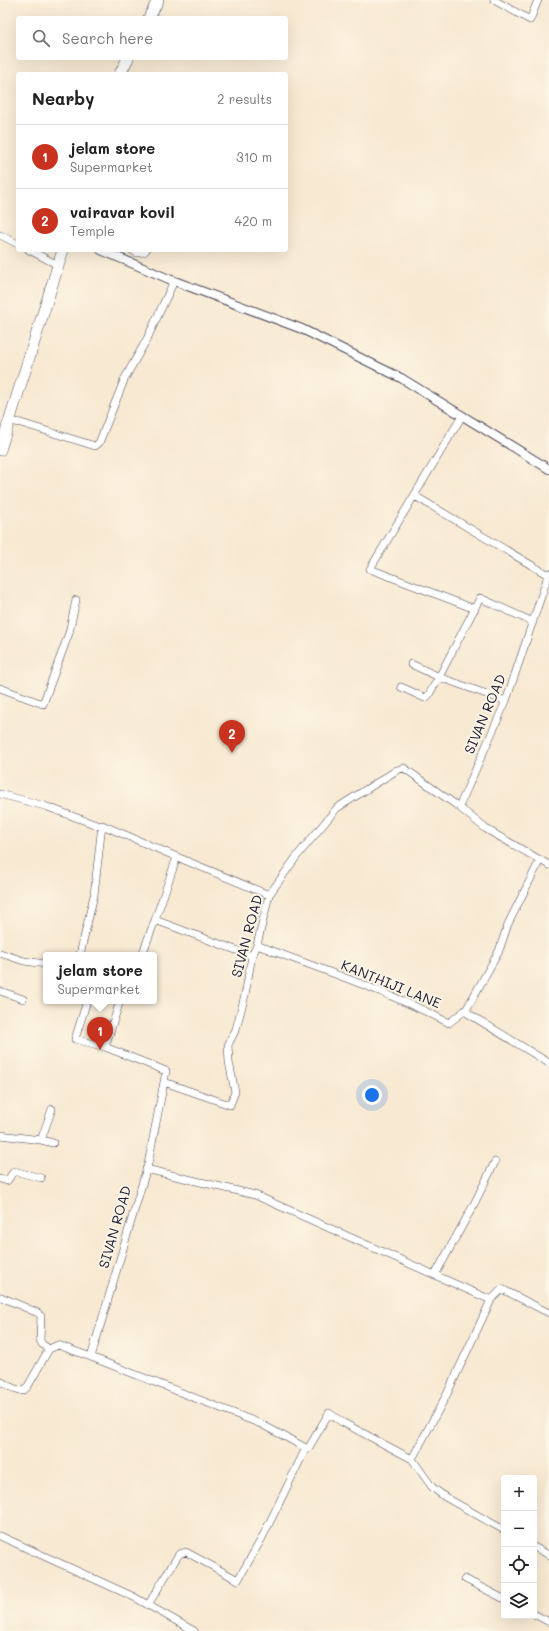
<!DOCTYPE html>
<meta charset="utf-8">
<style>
body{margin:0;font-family:Mali,sans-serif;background:#f2f2f2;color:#222}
.controls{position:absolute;right:12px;bottom:12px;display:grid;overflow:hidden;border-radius:4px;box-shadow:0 4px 16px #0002}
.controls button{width:36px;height:36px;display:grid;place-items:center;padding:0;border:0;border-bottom:1px solid #e0e0e0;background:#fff;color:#222;font:20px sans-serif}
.you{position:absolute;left:372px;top:1095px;width:14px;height:14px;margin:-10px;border:3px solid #fff;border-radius:50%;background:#1a73e8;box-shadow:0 0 0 6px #1a73e833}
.badge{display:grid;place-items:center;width:26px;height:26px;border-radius:50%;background:#c8321e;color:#fff;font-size:13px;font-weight:700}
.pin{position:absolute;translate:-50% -33px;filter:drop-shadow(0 1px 2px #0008)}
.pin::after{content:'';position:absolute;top:21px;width:14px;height:12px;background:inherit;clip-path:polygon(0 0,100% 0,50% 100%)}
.popup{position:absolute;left:43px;top:952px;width:114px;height:52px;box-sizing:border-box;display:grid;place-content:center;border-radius:4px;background:#fff;filter:drop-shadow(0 1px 3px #0005);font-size:13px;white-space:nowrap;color:#767676}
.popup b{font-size:15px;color:#222}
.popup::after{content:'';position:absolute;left:50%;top:100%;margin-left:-8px;border:8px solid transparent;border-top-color:#fff}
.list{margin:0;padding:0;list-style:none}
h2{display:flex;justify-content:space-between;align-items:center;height:52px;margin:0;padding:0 16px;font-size:17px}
h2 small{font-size:13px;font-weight:400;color:#767676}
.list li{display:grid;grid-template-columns:26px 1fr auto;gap:12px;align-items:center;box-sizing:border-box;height:64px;padding:0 16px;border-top:1px solid #e0e0e0}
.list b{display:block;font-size:15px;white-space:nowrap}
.list p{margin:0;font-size:13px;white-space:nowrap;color:#767676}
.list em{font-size:13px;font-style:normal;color:#767676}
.icon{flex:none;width:22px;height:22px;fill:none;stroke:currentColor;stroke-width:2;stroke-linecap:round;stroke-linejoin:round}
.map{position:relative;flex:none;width:549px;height:1631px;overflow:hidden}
.search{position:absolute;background:#fff;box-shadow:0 4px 16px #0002;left:16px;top:16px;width:272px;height:44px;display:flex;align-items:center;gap:10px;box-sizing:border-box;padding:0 14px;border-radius:4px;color:#767676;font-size:15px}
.panel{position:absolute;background:#fff;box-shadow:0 4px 16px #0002;left:16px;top:72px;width:272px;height:180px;border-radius:4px}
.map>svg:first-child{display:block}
</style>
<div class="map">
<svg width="549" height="1631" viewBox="0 0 549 1631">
<rect width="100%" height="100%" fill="#fcf5e5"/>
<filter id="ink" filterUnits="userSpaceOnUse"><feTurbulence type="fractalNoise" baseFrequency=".025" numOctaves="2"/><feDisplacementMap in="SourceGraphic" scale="8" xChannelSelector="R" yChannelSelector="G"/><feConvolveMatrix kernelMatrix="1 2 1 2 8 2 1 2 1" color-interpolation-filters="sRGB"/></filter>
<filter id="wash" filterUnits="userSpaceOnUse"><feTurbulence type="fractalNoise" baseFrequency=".012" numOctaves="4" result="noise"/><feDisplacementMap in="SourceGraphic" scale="16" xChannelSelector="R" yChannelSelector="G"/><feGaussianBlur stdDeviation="0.9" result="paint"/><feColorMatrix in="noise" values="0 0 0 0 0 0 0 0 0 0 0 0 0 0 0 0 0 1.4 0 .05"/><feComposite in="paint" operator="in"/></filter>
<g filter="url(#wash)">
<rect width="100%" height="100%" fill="#f8e9d2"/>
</g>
<g filter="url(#ink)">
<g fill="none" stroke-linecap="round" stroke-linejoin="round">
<!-- minor casing -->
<g stroke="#424052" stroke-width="8">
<path id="minor" d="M494,0l36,20 8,-20
M0,235l18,9
M29,250l29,15
M132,250l5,3 7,-1 2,-2
M462,416l-92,153 105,40
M9,421l12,2 74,23 4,-3 26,-65 22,-39 27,-58
M415,496l133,79
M401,687l24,11 3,-2 11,-19 -28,-13
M0,688l43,16 26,-71 7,-33
M506,701l-67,-24 41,-79 53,24
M0,794l45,12 57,21
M459,807l27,22 63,36
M177,857l92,38
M257,945c65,25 131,46 192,78l15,-12 85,52
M0,953l24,8 22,3
M80,955l14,-60 8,-70 75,32 -22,63
M142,955l13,-35 97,36
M0,991l23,8
M87,1001l-12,38 30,8
M120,1001l-15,46 61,24 -2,11
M465,1012l34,-61 9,-27 32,-64
M0,1135l41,5 11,-31
M41,1140l12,3
M146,1169l109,26 236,105 11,-11 47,24
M0,1179l7,2 7,-10 27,7
M435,1275l37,-67 23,-46
M1,1297l37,16 3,3 -1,24 2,4 7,5
M91,1357l57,-193 16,-82 66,23 5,-13 -6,-30 -1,-17 8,-16 9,-34 7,-39 5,-11 12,-50 28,-39 40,-48 60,-38 7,-2 55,39 47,-106 43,-128
M0,1381l13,7 10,3 5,-5 21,-37 9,-4 33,12 170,67 47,25 21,-36 13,9 70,37 20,28 13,10 59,33
M412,1459l35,-65 44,-94
M0,1536l134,61 60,34
M534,1547l15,8
M465,1579l39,20
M148,1605l31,-51 7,-2 52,28 24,-42 44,-90
M534,1614l15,8"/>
</g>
<!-- tertiary casing -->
<g stroke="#424052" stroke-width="10">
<path id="tertiary" d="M101,250l68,29 133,50 99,49 148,91"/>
</g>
<!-- primary casing -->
<g stroke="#424052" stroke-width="12">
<path id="primary" d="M149,18l9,-18
M120,74l8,-16
M0,450l63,-200"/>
</g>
<!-- minor -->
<use href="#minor" stroke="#fff" stroke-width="7"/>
<!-- tertiary -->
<use href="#tertiary" stroke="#fff" stroke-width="8"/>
<!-- primary -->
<use href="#primary" stroke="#fff" stroke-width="11"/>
</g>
</g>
<g text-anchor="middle" stroke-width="4" stroke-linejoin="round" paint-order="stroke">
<!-- street labels -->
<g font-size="14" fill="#22223b" stroke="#fcf5e5">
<text transform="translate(485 714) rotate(-67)" y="5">SIVAN ROAD</text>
<text transform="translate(247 936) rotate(-75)" y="5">SIVAN ROAD</text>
<text transform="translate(391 984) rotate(22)" y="5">KANTHIJI LANE</text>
<text transform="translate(115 1227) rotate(-74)" y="5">SIVAN ROAD</text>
</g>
</g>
</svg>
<div class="controls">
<button>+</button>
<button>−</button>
<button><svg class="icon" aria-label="locate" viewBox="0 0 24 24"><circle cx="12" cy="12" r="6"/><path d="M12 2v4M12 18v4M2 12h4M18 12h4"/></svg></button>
<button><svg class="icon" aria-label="layers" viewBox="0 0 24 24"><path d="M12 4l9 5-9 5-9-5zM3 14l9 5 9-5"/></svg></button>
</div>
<div class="you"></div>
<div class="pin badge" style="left:100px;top:1050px">1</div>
<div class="popup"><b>jelam store</b>Supermarket</div>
<div class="pin badge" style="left:232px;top:753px">2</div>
<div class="search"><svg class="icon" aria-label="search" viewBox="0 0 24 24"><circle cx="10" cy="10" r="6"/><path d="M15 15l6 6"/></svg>Search here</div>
<section class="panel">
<h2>Nearby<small>2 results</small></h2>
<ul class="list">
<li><span class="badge">1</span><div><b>jelam store</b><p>Supermarket</p></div><em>310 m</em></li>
<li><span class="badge">2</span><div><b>vairavar kovil</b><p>Temple</p></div><em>420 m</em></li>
</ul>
</section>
</div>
